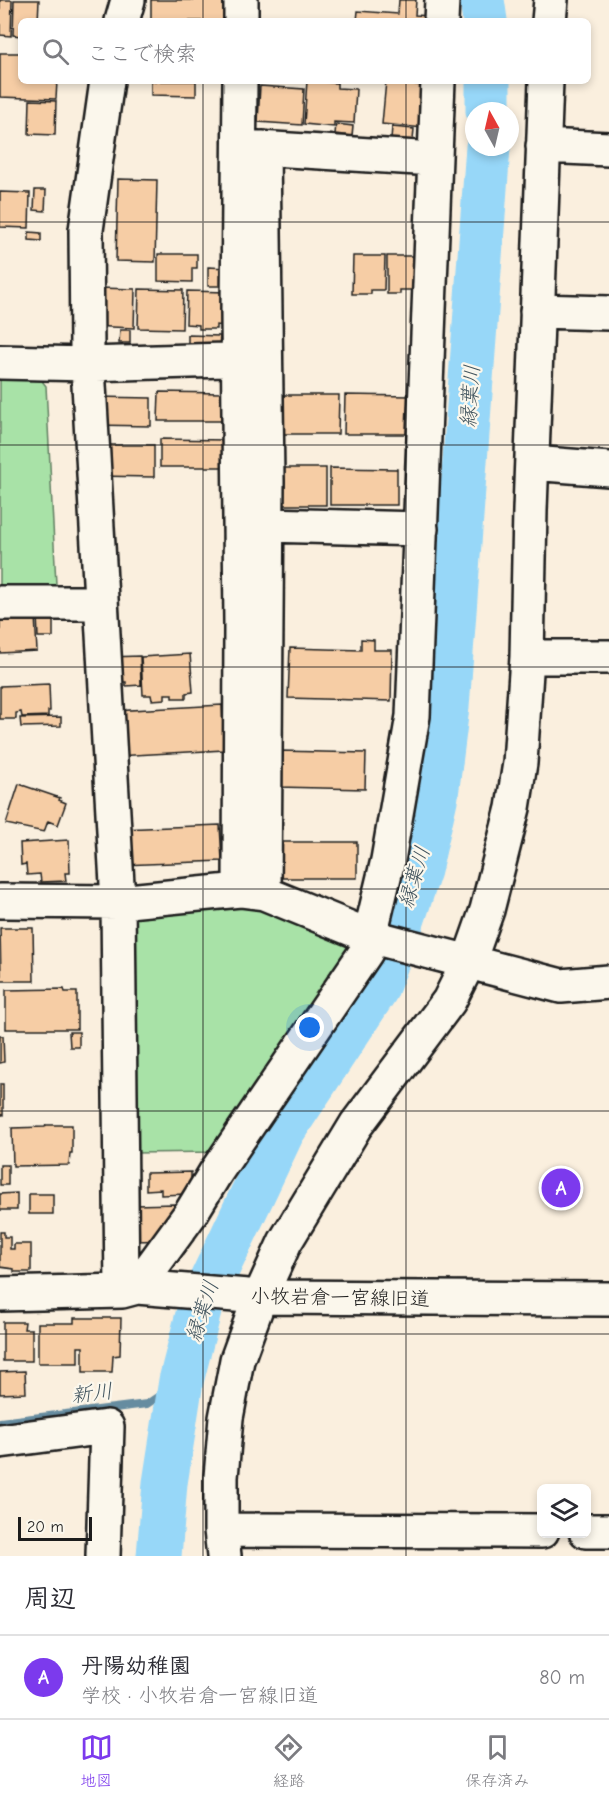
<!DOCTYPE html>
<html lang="ja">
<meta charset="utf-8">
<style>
body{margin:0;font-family:"Comic Neue","Klee One",sans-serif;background:#f7f7f7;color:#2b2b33}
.controls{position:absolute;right:18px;bottom:18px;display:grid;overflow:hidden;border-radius:9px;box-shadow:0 3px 9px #0003}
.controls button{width:54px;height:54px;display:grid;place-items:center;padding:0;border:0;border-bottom:2px solid #e1e1e2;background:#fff;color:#2b2b33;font:30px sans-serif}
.compass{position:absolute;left:465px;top:102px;width:54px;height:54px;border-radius:50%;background:#fff;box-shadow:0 3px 9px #0003;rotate:352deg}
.scale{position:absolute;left:18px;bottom:15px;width:74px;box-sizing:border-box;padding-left:6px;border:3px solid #1c1c1c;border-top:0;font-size:16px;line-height:21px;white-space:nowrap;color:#1c1c1c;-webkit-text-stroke:4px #fbf7ec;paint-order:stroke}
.you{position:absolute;left:310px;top:1028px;width:21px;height:21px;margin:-15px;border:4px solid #fff;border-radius:50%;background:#1a73e8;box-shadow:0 0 0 9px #1a73e833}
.badge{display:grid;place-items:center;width:39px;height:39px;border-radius:50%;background:#7c3aed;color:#fff;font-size:20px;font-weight:700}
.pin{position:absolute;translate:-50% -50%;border:3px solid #fff;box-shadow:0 2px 6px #0006}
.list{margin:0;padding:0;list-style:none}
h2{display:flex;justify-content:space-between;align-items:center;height:78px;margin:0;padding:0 24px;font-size:26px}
h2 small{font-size:20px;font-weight:400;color:#7c7c81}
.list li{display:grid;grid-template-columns:39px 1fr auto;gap:18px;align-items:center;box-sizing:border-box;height:84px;padding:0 24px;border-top:2px solid #e1e1e2}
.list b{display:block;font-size:22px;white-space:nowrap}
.list p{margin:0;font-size:20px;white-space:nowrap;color:#7c7c81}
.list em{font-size:20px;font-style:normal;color:#7c7c81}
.icon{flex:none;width:33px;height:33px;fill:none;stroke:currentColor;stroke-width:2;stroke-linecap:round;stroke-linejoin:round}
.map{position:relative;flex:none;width:609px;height:1556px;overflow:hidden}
.search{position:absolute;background:#fff;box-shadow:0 3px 9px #0003;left:18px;right:18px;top:18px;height:66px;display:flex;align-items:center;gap:15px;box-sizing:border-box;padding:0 21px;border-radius:9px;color:#7c7c81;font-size:22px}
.sheet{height:162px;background:#fff}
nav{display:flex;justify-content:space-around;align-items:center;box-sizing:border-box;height:84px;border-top:2px solid #e1e1e2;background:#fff;font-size:16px;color:#7c7c81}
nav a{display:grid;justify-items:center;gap:3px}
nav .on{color:#7c3aed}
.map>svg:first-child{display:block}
</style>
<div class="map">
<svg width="609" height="1556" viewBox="0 0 609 1556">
<rect width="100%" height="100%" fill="#faefde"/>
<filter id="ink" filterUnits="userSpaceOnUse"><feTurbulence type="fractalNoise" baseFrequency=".0167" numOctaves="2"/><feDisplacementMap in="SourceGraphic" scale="12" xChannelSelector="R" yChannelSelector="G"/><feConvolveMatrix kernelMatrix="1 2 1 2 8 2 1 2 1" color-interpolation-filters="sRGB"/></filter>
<g filter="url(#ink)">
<!-- green -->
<path fill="#a8e2a7" stroke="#627f62" stroke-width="1.5" d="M0,377h39l7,9 10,198 -5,9 -51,3z
M255,901l104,43 -142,208 -84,1 -16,-245z"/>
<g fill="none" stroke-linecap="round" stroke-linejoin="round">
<!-- stream -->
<path stroke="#668ca0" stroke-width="8" d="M0,1422l147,-18 34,-23"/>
<!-- river -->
<path stroke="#97d7f8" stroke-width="45" d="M482,0l3,21
M488,111v-30
M159,1556l6,-73 16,-102 20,-78 81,-171 94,-143 21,-53 22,-66 17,-75 11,-88 41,-560"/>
</g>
<!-- building -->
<path fill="#f6cda5" stroke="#1c1c1c" stroke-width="1.5" d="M0,0h12l-1,36 -11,-1z
M14,0h25l-1,21h-17v15l-8,-1z
M151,0h74v21h-74z
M399,0h17l-1,15 15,1v5h-73l1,-10 40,3z
M0,53h21v28h36l-1,18 -56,-2z
M151,81h45v15l-45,-1z
M307,81l30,2v5l19,1 -2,34 -20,-1v5l-30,-3z
M386,81l42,5 -4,42 -42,-4z
M260,86l44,3 -2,36 -44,-3z
M30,100l26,1 -1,34 -26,-1z
M336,124l17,2 -1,10 -17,-2z
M392,127l22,2 -1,11 -22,-1z
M118,179l39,1 -2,82 -39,-1z
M35,190h11l-1,21 -11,-1z
M0,192l30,1 -1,35 -29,-1z
M29,232l12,1v8l-12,-1z
M158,254h39v14h-5v14l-34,-1z
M353,256h32l-1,34h-13v4h-19z
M387,256h29v34h-16v4h-13z
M208,267l19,1 -1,18h-18z
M97,288l38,1 -1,39 -45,-2z
M139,289l44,1 -1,39 -44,-1z
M187,291l39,1 -1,34 -9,-1v4h-17v-4l-13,-1z
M120,330h10v13h-11z
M188,335l32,1 -1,9 -31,-1z
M159,392l64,1v28h-65z
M273,395h66l-1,39h-65z
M345,395l65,1 -1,38h-65z
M95,397l56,1v28l-57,-1z
M160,439l65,1v27h-65z
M97,445h57v32l-57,-1z
M272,468h54v37h-54z
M330,468l67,1v36h-67z
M37,615h16v22h-15z
M35,616l2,35 -37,2v-36z
M361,639l13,1v10h18l-1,51 -103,-3 2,-50 71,2z
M190,654l3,38 -7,1v5h-14v-4h-7v5l-13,1 -1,-5h-8l-2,-38z
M140,656l1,29 -15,1v-4h-8l-10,-25z
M49,684l1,27h-2v5l-26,1 -1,-5 -5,1v6h-16v-33z
M222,705l2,45 -108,6 -3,-45z
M61,717v9l-40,1 -1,-9z
M279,751l87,2 -1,36 -87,-2z
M19,784l41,14 -1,2 7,3 -8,22 -10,-4 -4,11 -38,-8z
M220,825l2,36 -100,4 -1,-36z
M69,840l1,33h-5l1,8 -25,1 -1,-8 -13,1 -1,-11 -5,1 -1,-22z
M271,842h86v36h-86z
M0,928h33l1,53h-33z
M64,989l1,3h12v37h-71v-39z
M69,1032h10v15h-9z
M0,1036h3l1,26 -4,1z
M0,1084h3v31h-3z
M46,1125h26v28h-2l-1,12 -56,1 -1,-38 33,-1z
M0,1165h8v20h-8z
M191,1172v17l-4,5 -26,1v-6l-15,1v-17z
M17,1193v17h-17v-16z
M29,1194h24v20h-24z
M174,1204v25l-9,11 -28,1 -1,-36z
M0,1232h4v5h6v12h4v-5h17v28h-17v-3l-14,-2z
M74,1318h47l-1,37 -7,1 -1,16h-29v-25h-5v16h-40v-40h36z
M3,1322h22l-1,7h8v32h-29z
M25,1371l1,22 -26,1v-22z"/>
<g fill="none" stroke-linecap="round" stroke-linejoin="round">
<!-- minor casing -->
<g stroke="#1c1c1c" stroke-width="38">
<path id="minor" d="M122,21l6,-21
M241,21v-21
M441,21l1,-21
M549,21l2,-21
M107,81l-21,149 1,119 31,553 4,389
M240,81l-2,231 3,312 -1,266
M543,146l66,3
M241,147l193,12
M263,148l4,333 -3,412
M537,311l72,2
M0,362l88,2 172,-5
M532,463l77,6
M266,525l155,4
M0,603h101
M527,657h82
M0,901l118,1 122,-12 24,3 105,43 192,50 48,-4
M137,1287l54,-74 25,-41 150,-220 22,-92 25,-144 25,-635
M0,1294l122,-3 15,-4 123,10 349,2
M0,1441l107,-14 -4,129
M221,1530l321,1
M586,1531h23
M224,1556l-3,-26v-53l5,-59 11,-58 23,-63 25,-55 71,-117 93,-124 20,-40 18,-51 26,-102 7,-45 7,-106 3,-147 16,-429"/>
</g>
<!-- minor -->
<use href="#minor" stroke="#fbf7ec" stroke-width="33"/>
</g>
</g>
<!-- grid -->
<path fill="none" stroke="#1c1c1c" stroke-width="1.5" stroke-opacity="0.55" d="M203,0v21M406,0v21M203,81v1475M406,81v1475M0,222h609M0,445h609M0,667h609M0,889h609M0,1111h609M0,1334h609"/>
<g text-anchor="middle" stroke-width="4.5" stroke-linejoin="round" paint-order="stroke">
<!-- street labels -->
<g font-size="20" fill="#1c1c1c" stroke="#fbf7ec">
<text transform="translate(340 1297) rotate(1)" y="7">小牧岩倉一宮線旧道</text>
</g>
<!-- water labels -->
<g font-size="21" font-style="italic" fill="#41545e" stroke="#fbf7ec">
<text transform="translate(470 396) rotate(-86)" y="7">縁葉川</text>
<text transform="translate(414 877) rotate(-73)" y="7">縁葉川</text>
<text transform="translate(202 1311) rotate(-72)" y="7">縁葉川</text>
<text transform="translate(92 1393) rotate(-7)" y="7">新川</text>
</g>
</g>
</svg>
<div class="controls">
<button><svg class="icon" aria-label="layers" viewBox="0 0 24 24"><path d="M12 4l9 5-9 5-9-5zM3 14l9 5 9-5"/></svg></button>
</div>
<svg class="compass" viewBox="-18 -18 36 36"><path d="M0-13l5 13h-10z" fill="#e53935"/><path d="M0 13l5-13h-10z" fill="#7c7c81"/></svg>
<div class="scale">20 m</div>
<div class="you"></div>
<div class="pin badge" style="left:561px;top:1188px">A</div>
<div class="search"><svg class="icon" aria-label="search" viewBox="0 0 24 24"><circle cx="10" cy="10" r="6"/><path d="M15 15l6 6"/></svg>ここで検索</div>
</div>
<section class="sheet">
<h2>周辺<small></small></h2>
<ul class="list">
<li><span class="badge">A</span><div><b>丹陽幼稚園</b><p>学校 · 小牧岩倉一宮線旧道</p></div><em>80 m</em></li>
</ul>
</section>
<nav>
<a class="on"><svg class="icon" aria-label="map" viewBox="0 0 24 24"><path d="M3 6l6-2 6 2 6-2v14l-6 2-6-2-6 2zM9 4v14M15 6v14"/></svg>地図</a>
<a><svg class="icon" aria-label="directions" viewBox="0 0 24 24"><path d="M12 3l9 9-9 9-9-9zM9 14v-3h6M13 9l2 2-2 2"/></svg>経路</a>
<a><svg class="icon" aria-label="saved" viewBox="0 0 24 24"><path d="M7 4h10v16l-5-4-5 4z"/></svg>保存済み</a>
</nav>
